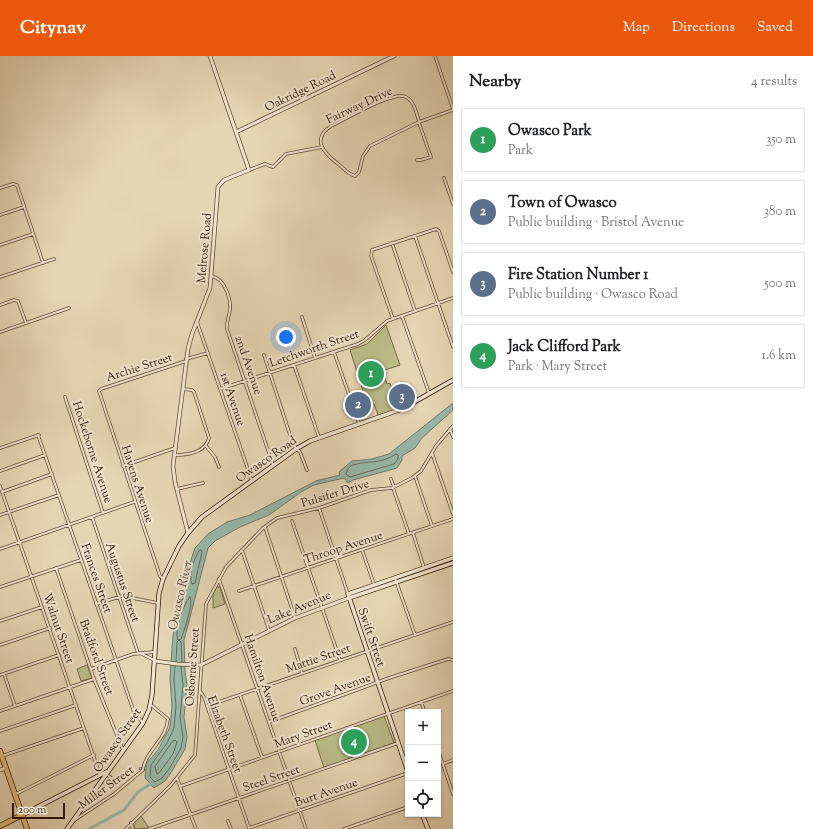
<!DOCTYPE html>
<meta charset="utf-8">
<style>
body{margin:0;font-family:"Sorts Mill Goudy",serif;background:#f2f2f2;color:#202124}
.controls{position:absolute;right:12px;bottom:12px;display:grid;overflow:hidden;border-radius:0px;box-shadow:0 1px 3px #0004}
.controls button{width:36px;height:36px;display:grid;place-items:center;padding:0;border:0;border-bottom:1px solid #e0e0e0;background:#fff;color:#202124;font:20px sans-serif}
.scale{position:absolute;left:12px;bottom:10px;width:53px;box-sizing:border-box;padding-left:4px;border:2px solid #381905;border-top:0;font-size:11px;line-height:14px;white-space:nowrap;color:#381905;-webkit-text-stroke:3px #efe4cf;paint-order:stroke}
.you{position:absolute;left:286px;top:281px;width:14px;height:14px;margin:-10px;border:3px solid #fff;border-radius:50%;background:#1a73e8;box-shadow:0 0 0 6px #1a73e833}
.badge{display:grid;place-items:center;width:26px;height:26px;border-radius:50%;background:#ea580c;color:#fff;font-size:13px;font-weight:700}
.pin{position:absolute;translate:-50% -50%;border:2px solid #fff;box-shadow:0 1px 4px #0006}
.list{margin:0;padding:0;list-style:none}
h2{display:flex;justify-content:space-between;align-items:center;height:52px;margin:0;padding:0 16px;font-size:17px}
h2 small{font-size:13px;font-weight:400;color:#757577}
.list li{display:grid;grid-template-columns:26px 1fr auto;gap:12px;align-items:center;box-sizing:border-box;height:64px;margin:0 8px 8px;padding:0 8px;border:1px solid #e0e0e0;border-radius:0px}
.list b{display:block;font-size:15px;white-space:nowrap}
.list p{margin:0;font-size:13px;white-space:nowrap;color:#757577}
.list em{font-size:13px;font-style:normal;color:#757577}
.icon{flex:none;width:22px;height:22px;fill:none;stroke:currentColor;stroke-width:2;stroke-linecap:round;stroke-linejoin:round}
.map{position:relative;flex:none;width:453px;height:773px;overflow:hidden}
header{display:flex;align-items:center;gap:24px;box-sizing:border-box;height:56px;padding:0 20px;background:#ea580c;color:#fff}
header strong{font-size:19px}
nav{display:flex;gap:22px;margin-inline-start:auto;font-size:14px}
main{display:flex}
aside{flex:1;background:#fff}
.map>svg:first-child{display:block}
</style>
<header>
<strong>Citynav</strong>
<nav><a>Map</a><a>Directions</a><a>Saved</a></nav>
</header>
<main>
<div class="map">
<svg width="453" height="773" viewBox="0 0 453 773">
<rect width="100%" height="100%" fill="#e6d5b5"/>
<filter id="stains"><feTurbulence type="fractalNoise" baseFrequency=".005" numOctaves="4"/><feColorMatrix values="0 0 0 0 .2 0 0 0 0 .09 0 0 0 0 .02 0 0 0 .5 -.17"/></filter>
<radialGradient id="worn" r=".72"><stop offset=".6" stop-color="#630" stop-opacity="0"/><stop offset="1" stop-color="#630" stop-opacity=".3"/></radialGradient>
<!-- green -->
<path fill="#bbbc89" stroke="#7a6a47" d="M386,269l14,40 -18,6 5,13 3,-1 8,28 -19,6 -5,-13 -8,-4 -16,-50 17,-6z
M217,531h3l5,17 -12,4v-14z
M87,609l5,13 -11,3 -4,-12z
M384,660l10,27 -70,25 -9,-28z
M141,760l8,12 -14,1 -2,-7z"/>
<!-- water -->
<path fill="#97b9aa" stroke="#717968" d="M453,347v7l-31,28 -7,10 -13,8v4l-5,8 -44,12 -5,3 -4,-5 -30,7 -13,7 -32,23 -29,12 -25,14 -7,7 -24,92 1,32 2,13 -3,32 3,20 -2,12 -13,22 -7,10 -11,7 -9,-10 1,-9 -6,1 -1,-2 7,-1v-3l12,-14 12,-23 2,-21 -2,-28 3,-42 3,-18 9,-24 4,-28 6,-18 13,-14 19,-12 23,-7 66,-34 24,-6 -1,-3 13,-11 20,-2 17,-5z"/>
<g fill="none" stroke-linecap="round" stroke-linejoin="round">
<!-- shore -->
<path stroke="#686958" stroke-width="1" d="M396,398l2,1v4l-4,5 -44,13 -4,-3c1,-4 3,-8 7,-9 15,-5 27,0 43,-11z
M201,494l1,2 -7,31 -3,1c-4,-9 2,-25 7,-33z
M190,541c4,6 -6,34 -9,42l-3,1c-4,-8 5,-36 12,-43z
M176,605l1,-19 2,-2 2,2 1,20
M175,610l-1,13 2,27 -2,22 -7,15 -16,22 -1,12 5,5 7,-4 7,-9 12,-21 2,-11 -3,-20 3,-32 -2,-18
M173,685l2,-1 2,2 -4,12 -14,19 -2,1 -2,-7z"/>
<!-- river -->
<path stroke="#97b9aa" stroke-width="3" d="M89,773l35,-19 14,-18 14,-9"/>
<!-- minor casing -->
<g stroke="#644831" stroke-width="3.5">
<path id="minor" d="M435,0l18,53
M417,104h4l10,-3 -12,-34v-2c-3,-9 -5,-20 -13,-24 -13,-7 -61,23 -75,29 -20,13 -7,27 6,37 6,5 11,11 18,13l4,-4 4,-16 7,-10 49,-24 34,-12
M249,114l16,-6 8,3 13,-13 36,-7
M444,122l9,26
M0,132l13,-4 4,1 26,78
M0,159l24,-8
M415,180l38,111
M392,187l23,68
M0,189l33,-11
M211,220c14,2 20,23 19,34 -1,7 -4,12 -3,19l46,136
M0,221l54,-18
M0,249l14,-5 4,1 8,22
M402,260l27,77
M302,261l13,41
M393,263l-22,-63 1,-6 64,-21 3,2 14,41
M197,266l55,159
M0,276l69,-24
M334,296l25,71
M264,299l27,83 5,11 4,3 7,18
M186,303l22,-6
M294,309l25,72
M220,333l138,-45 7,-4 22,-19 66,-23
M65,341l38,116
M450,373l3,8
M38,379l96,277 9,11
M206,390l9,11 4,10
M0,392l39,-13
M432,397l21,61
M175,399c12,0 30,-2 34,-17l-15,-46 -2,-2 -9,-1
M123,410l52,-18
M0,415l45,-16
M415,420l17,50
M391,423l3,8
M0,430l100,289
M393,432l16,46
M177,433l26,-6
M2,436l50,-18
M319,452l29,86
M0,459l59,-20
M92,461l46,136
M292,465l48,139
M265,471l30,91
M413,477l11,35
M0,493l134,-47
M242,494l27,80
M362,494l12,34
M56,512l38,111 29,71
M395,522l20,57
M163,523l-3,-3 -61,-185 2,-2 85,-28
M219,523l87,250
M0,531l81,-27
M239,535l214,-72
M96,548l26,-8 36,7
M0,565l42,-14
M0,589l50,-17
M295,593l7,24
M140,597l14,7
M91,613l42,-15 21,-2
M4,618l11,32
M0,619l59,-20
M200,635l4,6 45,131
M240,639l22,62
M421,646l4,10
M207,650l246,-84
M0,655l94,-32
M269,666l120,-44 59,-19 5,1
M0,675l76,-26
M438,694l15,44
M2,700l82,-28
M443,708l10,-4
M106,718l12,9
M177,722l19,51
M181,730l272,-95
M16,738l78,-39
M73,765l41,-27 29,-24c2,-19 23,-29 25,-51l-18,-15
M228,765l3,8
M131,767l2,6
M249,772l159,-55
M126,773l45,-44 24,-30 11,-151 20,-37 37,-39 14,-10 42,-10 52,-18 21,-2 20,-10 9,-7 15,-25 17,-20
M149,773l249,-86
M344,773l64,-22"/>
</g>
<!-- tertiary casing -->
<g stroke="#644831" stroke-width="4.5">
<path id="tertiary" d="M236,76l158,-76
M188,477l-13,-51 -2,-16 15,-117 4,-15 18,-46 8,-101 6,-7 25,-10 -39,-114
M155,605l22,3 24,1 94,-47 54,-20
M0,714l6,-2"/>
</g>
<!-- secondary casing -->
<g stroke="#381905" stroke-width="5">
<path id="secondary" d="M349,542l104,-35
M408,716l-60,-178 105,-36
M422,758l6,15
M22,759l84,-43
M67,773l76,-106 6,-13 3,-15 7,-102 4,-14 16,-33 9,-13 14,-16 94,-68 14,-8 92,-32 51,-29"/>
</g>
<!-- trunk casing -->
<g stroke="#381905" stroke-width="6">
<path id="trunk" d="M0,695l27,78
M0,770l22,-11"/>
</g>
<!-- minor -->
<use href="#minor" stroke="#efe4cf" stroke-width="2"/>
<!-- tertiary -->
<use href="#tertiary" stroke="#efe4cf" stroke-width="3"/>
<!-- secondary -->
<use href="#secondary" stroke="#efe4cf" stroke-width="3.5"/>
<!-- trunk -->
<use href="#trunk" stroke="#e3ba7a" stroke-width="4.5"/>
</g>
<g text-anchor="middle" stroke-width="4" stroke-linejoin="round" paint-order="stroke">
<!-- street labels -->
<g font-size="12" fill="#381905" stroke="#efe4cf">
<text transform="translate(300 35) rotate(-26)" y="4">Oakridge Road</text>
<text transform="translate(359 49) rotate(-25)" y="4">Fairway Drive</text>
<text transform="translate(204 192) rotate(-85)" y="4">Melrose Road</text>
<text transform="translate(314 292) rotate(-19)" y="4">Letchworth Street</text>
<text transform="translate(249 309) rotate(71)" y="4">2nd Avenue</text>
<text transform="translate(139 311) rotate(-18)" y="4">Archie Street</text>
<text transform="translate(233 343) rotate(71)" y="4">1st Avenue</text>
<text transform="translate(93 396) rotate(72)" y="4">Hockeborne Avenue</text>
<text transform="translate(266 403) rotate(-35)" y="4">Owasco Road</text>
<text transform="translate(138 428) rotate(72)" y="4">Havens Avenue</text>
<text transform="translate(335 437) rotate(-17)" y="4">Pulsifer Drive</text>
<text transform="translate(343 491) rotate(-18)" y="4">Throop Avenue</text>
<text transform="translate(97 522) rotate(71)" y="4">Frances Street</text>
<text transform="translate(123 526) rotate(71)" y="4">Augustus Street</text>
<text transform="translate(299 551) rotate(-23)" y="4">Lake Avenue</text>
<text transform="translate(59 572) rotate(71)" y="4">Walnut Street</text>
<text transform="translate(372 581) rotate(71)" y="4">Swift Street</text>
<text transform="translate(97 601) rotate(70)" y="4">Bradford Street</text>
<text transform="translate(318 602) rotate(-19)" y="4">Mattie Street</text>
<text transform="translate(192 611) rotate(-86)" y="4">Osborne Street</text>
<text transform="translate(263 622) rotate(71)" y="4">Hamilton Avenue</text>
<text transform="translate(335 633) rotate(-20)" y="4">Grove Avenue</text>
<text transform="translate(225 678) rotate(70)" y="4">Elizabeth Street</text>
<text transform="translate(303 678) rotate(-20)" y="4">Mary Street</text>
<text transform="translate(117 684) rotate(-56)" y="4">Owasco Street</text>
<text transform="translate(271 722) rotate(-19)" y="4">Steel Street</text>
<text transform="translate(106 731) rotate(-36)" y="4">Miller Street</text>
<text transform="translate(326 736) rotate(-19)" y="4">Burt Avenue</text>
</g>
<!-- water labels -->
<g font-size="13" font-style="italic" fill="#544937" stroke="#efe4cf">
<text transform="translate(179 539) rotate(-77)" y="5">Owasco River</text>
</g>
</g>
<rect width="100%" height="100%" filter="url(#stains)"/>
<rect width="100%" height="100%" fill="url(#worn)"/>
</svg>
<div class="controls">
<button>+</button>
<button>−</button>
<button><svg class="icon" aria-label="locate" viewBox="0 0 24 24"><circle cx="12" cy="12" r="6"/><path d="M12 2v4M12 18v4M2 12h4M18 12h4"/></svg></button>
</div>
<div class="scale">200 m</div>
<div class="you"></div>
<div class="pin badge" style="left:371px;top:318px;background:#2e9e5b">1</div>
<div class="pin badge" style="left:358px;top:349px;background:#5c6f8a">2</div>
<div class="pin badge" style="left:402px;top:341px;background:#5c6f8a">3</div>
<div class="pin badge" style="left:354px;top:686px;background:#2e9e5b">4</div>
</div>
<aside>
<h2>Nearby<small>4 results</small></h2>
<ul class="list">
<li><span class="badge" style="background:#2e9e5b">1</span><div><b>Owasco Park</b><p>Park</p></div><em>350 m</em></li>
<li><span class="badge" style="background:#5c6f8a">2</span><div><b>Town of Owasco</b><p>Public building · Bristol Avenue</p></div><em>380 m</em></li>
<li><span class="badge" style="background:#5c6f8a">3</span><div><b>Fire Station Number 1</b><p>Public building · Owasco Road</p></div><em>500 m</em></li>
<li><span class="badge" style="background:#2e9e5b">4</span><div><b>Jack Clifford Park</b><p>Park · Mary Street</p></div><em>1.6 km</em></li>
</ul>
</aside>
</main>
